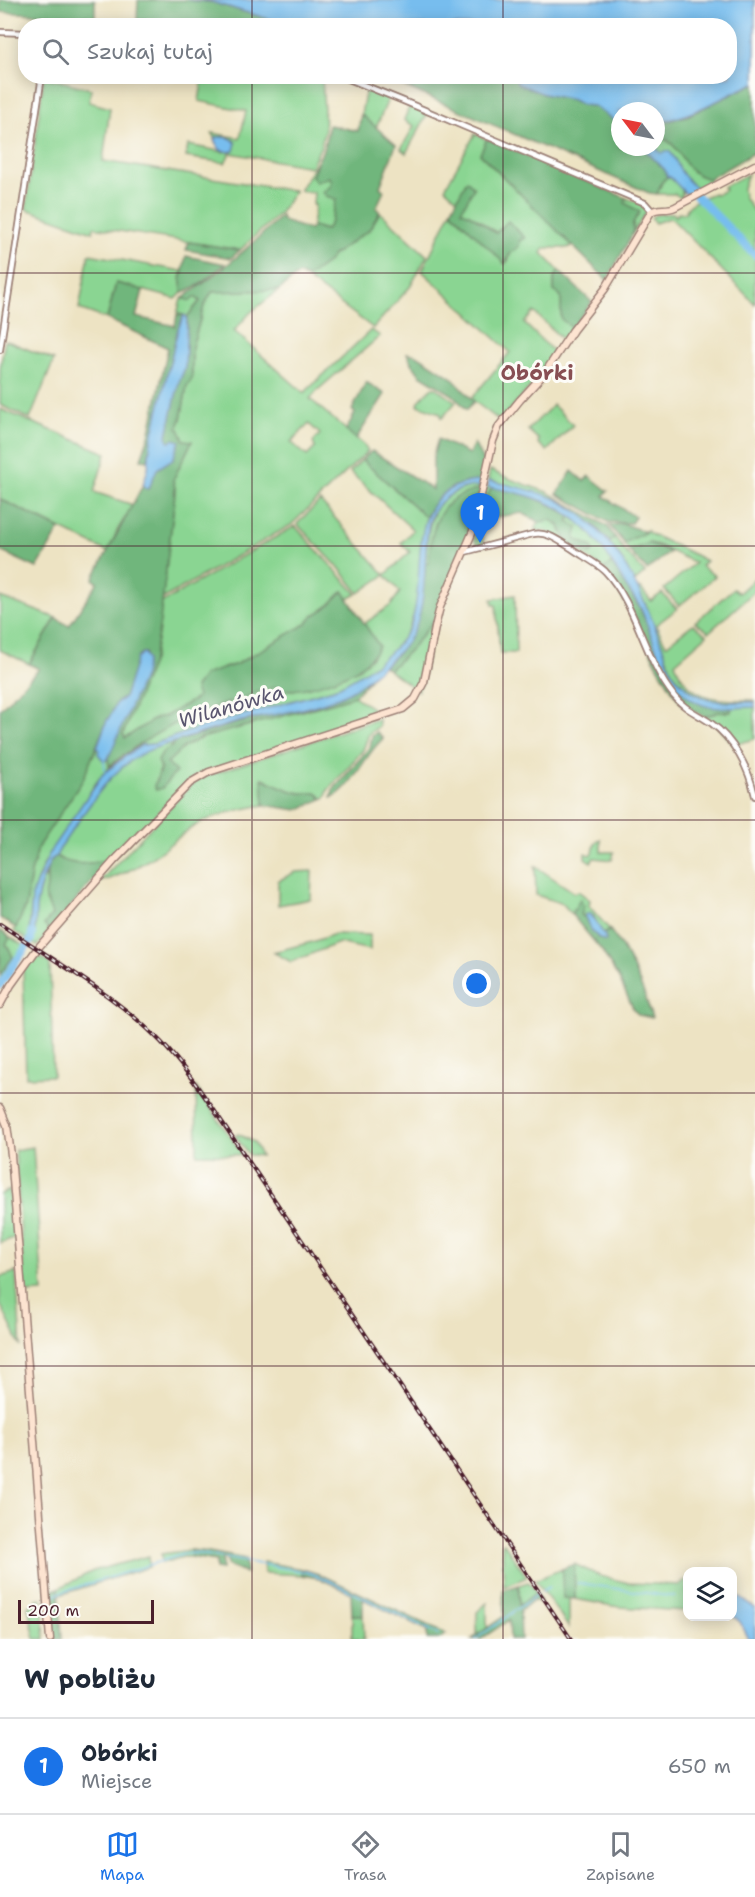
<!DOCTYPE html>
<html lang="pl">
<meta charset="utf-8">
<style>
body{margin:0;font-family:"Shantell Sans",sans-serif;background:#f2f2f3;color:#1f2937}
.controls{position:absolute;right:18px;bottom:18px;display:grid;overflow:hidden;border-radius:12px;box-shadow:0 3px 15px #0003}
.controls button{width:54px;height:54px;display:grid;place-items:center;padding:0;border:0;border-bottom:2px solid #e0e1e3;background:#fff;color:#1f2937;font:30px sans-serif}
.compass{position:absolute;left:611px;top:102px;width:54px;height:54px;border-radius:50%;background:#fff;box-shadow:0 3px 15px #0003;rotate:302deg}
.scale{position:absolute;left:18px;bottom:15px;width:136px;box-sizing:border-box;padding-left:6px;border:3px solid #4a1f2b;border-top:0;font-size:16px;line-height:21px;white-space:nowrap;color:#4a1f2b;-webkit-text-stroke:4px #fdfcf7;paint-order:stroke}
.you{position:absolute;left:477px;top:984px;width:21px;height:21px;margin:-15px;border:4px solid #fff;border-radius:50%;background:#1a73e8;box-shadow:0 0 0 9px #1a73e833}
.badge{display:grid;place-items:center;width:39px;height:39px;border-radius:50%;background:#1a73e8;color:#fff;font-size:20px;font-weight:700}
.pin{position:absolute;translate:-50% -50px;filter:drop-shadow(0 2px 3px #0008)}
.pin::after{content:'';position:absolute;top:32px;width:21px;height:18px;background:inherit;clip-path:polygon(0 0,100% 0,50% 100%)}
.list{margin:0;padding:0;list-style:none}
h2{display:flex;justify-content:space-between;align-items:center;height:78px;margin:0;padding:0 24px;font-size:26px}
h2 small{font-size:20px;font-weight:400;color:#747a83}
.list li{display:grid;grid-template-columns:39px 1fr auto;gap:18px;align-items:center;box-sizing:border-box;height:96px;padding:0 24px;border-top:2px solid #e0e1e3}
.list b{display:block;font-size:22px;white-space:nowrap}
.list p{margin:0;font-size:20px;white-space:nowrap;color:#747a83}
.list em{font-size:20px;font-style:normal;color:#747a83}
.icon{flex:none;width:33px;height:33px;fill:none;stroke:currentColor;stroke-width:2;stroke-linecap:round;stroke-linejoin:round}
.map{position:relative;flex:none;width:755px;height:1639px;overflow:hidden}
.search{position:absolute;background:#fff;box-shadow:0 3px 15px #0003;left:18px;right:18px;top:18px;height:66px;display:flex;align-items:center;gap:15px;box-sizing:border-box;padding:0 21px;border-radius:24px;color:#747a83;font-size:22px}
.sheet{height:174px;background:#fff}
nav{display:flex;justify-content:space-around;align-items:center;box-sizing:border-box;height:84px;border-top:2px solid #e0e1e3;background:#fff;font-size:16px;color:#747a83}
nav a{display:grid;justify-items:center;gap:3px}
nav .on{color:#1a73e8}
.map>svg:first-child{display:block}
</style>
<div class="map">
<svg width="755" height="1639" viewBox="0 0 755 1639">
<rect width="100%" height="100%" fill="#fdfcf7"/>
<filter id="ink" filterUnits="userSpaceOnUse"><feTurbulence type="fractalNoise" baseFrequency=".0167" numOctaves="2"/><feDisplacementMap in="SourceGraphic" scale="12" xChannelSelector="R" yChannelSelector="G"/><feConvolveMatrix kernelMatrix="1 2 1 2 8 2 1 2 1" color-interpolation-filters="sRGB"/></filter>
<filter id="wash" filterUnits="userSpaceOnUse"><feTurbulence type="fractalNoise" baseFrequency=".008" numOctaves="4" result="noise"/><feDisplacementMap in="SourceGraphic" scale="24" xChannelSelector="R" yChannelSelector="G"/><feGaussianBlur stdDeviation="1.35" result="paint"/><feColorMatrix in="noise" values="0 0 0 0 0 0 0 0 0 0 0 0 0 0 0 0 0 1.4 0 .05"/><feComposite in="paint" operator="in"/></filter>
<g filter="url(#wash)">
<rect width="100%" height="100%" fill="#ede3c3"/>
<!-- green -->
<path fill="#8ad592" stroke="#6a7a5e" stroke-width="1.5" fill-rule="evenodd" d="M44,77l47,12 -2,13 21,6 -7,53 192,30 -16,23 -39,36 -146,-23 -1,5 -67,-23z
M203,77h119l3,52 -4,17 -10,21 -81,-14 -5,10 -39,-6 2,-12 36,7 10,-12 -7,-3 -13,1 -2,-5 28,5 6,-27 -47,-10z
M366,89l23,8 -13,31 -15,-14z
M410,105l18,8 -22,40 -5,-4 13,-23 -10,-6z
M668,121l-5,9 27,39 9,6 10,4v5l-12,6 -42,-43 1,-24z
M475,134l12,6 -7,14 94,92 -7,2h-22l-3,5 17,18 -5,7v12l7,6 2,15 9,17 -9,12 -29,-28 -10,11 31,30 -17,25 -38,43 -29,-22 39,-47 -88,-81 29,-60 54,52 3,-2 2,-7 9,-8 -14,-21 -8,8c-11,-7 -26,-21 -37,-22l13,-23 -6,-7 -10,18 -12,-11z
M318,160l-6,16 17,1 3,3 -1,6 -7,5 13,8 -6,23 -5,8 -14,-4 3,-21 -2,-1 1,-11 -13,-2 -1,-2z
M748,174l-5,14 1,9 11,16v91l-82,-84 -3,-2 -15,5 -4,-5 4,-3 18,-2 3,3 3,-4 6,1c3,-11 19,-16 29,-20l2,2 9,-5 -2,-3z
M667,177h3l13,12 -2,9 -6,-4h-18l5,-12z
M626,198c8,3 19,6 20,14l-13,21v-10l-8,-20z
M380,212l47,44 -17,31 -37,41 -67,-50 21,-15 6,-8 36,-25z
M89,254l93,17 -1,9 1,13 -6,6 -60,-16 -9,36 -28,-10z
M227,290h52l-29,23 -16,18 70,62 67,-63 9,6 -60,52 -10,11 55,47 3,5 -77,74 -129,74 12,-95 1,-16 -2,-8 19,-39h-8l-6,-14 3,-8 6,-33 5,-7v-32l12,-41 8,-14zM309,424l11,10 -7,8 2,6 -8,8 -16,-14z
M195,297l5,4 -13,16 -7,-3 -3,1 3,-13 3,-4 7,3z
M5,340l49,20 -24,59 -30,-14v-37z
M431,388h5l20,14 -14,16 -2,-5 -22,-8 1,-4z
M553,405l20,20 -26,26 -9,-8 1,-3 -11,-10z
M0,409l106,44 -12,39 39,13 -15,24 -10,23 -108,-53z
M362,460l64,57c-8,33 -3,81 -17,110 -13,29 -48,48 -75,62l-130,37 -50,18c-19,-1 -39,18 -51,30 -8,9 -15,21 -21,31 -17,24 -35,48 -45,76 -7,19 -7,39 -8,60l-15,-10 12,-25 5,-33 8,-28 54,-89 4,-9 7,14 4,-2 2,7 36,-27 22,-12 57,-25 10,-2 24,-10 17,-3 17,3 17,-3 34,-12 14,-6 14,-12 7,-11 -15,-22 27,-19 9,-13 -15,-17 -26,18 -19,-24 -43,-45 23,-23 65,74 25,-23 -9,-9 12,-13 -63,-58z
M490,470l17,8 40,14 37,21 -2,4 -22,-16 -25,-9 -47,-12z
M473,486h7v2l-29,13 -16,23 -6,39h-4c4,-38 3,-67 48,-77z
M488,487h4l-5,9 -2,9 10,10 -6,1 -7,6 -1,12 4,12 -6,1 -5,-7v-4l10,-45z
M571,517c18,12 30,27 41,46l-8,6 -52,-35 -8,-3 -9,-1 4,-8 9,-3 9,4 11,20 22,11 2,-7 -17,-8 -4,-16 -3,-3z
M295,526l62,68 -9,5 -5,-8 -17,17 -13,8 -7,8 -69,40 -13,4 -27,30 -11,8 -20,10 -10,2 -31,21 -2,-5 30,-74 6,-31 2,-26z
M647,530l2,3c19,10 38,17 57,28l-5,5 14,10 -36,30 -15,-17 31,-26 -37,-18 -9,-2 -20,8 -5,-8z
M615,537l9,13 21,23 -11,9 -11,-21 -14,-19z
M755,578v13l-46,41 -14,-10 38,-33 6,4z
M637,588l4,1 10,12 11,-8 15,16 -21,16 10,20 27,-21 14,11 -32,28c14,39 44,37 80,37v2c-38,0 -57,3 -83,-30l-25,-65z
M515,595l1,58h-16l-4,-48h-3l-1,-6z
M0,597l56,21 -27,46 -29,-14z
M434,620l-12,62 -4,9 -29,-21 22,-21z
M354,696l22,15v4l-181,61 -88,88 -3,-3c-17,4 -34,5 -48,-5 16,-31 52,-85 82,-101 11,-7 24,-9 36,-13l-2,4 -9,6 -5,27 -4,7 16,-19 -3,-4 17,-16 17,-9 134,-36z
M731,707h24v32l-21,6 -18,-21 -12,-7 15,-5h11z
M378,719l1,7 -10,8 -6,16 -35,40 -2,7 -4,2c-5,-10 -12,-5 -21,-6 -14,-2 -26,-9 -38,-15l1,27c-22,4 -42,8 -62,17 -19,9 -32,24 -49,35 -17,11 -35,20 -54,25l91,-96 11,-8z
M599,840h2v12h13l-2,8 -18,-2 -3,4 -6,-4v-5l5,2 3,-2 2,-10z
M535,866l40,27 3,-2 12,9 -1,6 21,24 -7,4 -10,-19h-8v2l-4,-2 1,-6 -4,-4 -3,4 -2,1 -1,5 -9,-11 -27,-9z
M312,871l-1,28 -33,6v-24l17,-9z
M45,874l3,12 -2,15c13,19 4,30 -9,45l-5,-3c5,-13 2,-22 4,-35 1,-12 5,-23 9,-34z
M335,934l35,1v15l-31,-7 -48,19 -18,-10 39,-10z
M10,937l17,11 -27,40v-13l13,-18 -7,-13z
M35,954l15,10 3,112 -27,1 -3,-106z
M196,1087l47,68 -46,-1z
M238,1134l16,8 7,14 -12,-1 -14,-19z
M33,1147l10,145 -18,1 -10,-143z
M10,1190l4,48 -14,5v-49z
M16,1272l5,75 -21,-43v-27z
M504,1543l23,34 -23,10 -2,-43z
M191,1550v7h-8l-21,6 -1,-9z
M149,1556v11l-90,28v-7l34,-17z
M263,1562l39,7v6l-38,-2z
M574,1564l26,12 29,7 51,2 7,-5v31l-68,-4 -44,-8z
M562,1569l1,29h6v30l-34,-48z
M528,1582l2,1 6,10 -17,12v-20z
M42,1598l3,41h-10l-7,-33 8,-3v-4z
M487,1603v25l-10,7v-23z
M352,1615h11l1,24h-12z"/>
<!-- forest -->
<path fill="#6fb67c" stroke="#5c6a54" stroke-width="1.5" d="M0,0h95v17l-95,-5z
M138,0h49l24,2 64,19 52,3 5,1 -115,1 -80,-6z
M383,77h131l5,7 25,10 29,6 9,5 12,1 26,19v22h22l23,23 2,7 -5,5 -5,12 -8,-1z
M755,83v69l-46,27c-6,-2 -13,-4 -18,-9 -11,-11 -13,-26 -29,-32v-8l6,-9 19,-5z
M361,114l35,31 -16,42 4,4 -8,17 4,4 -11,18 -36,25 -6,8 -21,15 -7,-4 -20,16 -67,2 -8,14 -12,41v32l-5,7 -6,33 -3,8 6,13 8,1 -19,39 2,8 -1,16 -15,125 -6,31 -30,74 2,4 31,-20 10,-2 31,-18 -2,-11 9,-12 33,-11 69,-40 7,-8 13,-8 17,-17 36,55c-5,9 -11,15 -19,21 -14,11 -69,30 -84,20 -15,3 -26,9 -40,13 -48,14 -87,35 -127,66l-1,-7 3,-9 33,-76 1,-21h-3l-3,2 -15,43 -7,4 -7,14 -3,4 -24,60 -44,65 -8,28 -5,33 -10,22 -16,-10v-209l39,-40 -10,-5 27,-46 13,8 27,-41 1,-3 -4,-3 50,-94 4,4 2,-1 7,-19 17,-10 -6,-24 12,-53 6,-14 2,-51 13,-16 -5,-4 -5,4 -7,-3c37,-25 66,-50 98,-82l1,4 4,2 24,8 2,-4 14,4 5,-8 5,-23 -10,-3 -3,-4 8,-6 1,-6 -3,-3 -13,5 -4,-6 12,-29 5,-22 29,6z
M487,139l139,59 -1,5 15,9 -7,11v10l-26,47 -127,-126z
M467,180l7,8 -13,23c10,1 25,16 35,22l12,-12 17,17 -5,2 -1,6 -9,8 -5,10 -54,-53z
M189,242l51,8 -9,8 -45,-8z
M186,256l39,8 -26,21 -17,8 -1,-13z
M559,271l33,31 -20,26 -11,-9v-23l-7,-5v-13z
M116,283l27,7 -7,27 39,9 2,-11h7l-6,14 -28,116 -2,15 -7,-1 8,-23 19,-88 -61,-29z
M407,353l10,2 34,22 23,24 -7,9 -14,-15 -33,-20 -8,-11z
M366,382l19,12 -29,45 -10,-9 9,-17 -3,-3z
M438,439l31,15 5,-11 11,22 -4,17c-24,-3 -45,13 -55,35l-64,-57 10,-9 61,39v-34z
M572,471l12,10 5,-5 19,15 -4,4 1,2 30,20 -4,6 -23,-1 -51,-28z
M492,487c29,5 55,13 79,30l-3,4 10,7 -3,11 17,8 1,5 -3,2 -22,-11 -9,-18 -8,-5 -12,2 -17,-9 -25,4 -12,-12 2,-9z
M480,488l-8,38 -38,94 -23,29 -22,21 -5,-4c38,-31 37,-57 41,-103h4c1,-21 4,-46 21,-61 7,-7 20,-10 30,-14z
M0,499l60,30 -23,39 -37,-17z
M584,513l23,13 8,11 -6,5 -14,-16 -13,-9z
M624,524l22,8 -22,11 -15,-18z
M649,543l21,9 -23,18 -18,-19z
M612,563l28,45 33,74 41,25h17v5h-12l-15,5 -22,-13 -7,-9 -21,-35 -17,-39 -33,-52z
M371,678l-17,18 -19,6 -134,36 -17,9 -17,16 9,9 -14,16 -6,2 -2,-4 7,-18 -3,-7 5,-9 9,-6 2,-4 64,-19 47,-11 54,-15z
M377,732l6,7c-17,13 -32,52 -52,59l2,-8 37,-43 2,-11z
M262,778c13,6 25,13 38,15 10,1 17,-4 22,6l-25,11 -33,-5z
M56,856c10,7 20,9 33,7 8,0 11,-4 18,1l-57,67 -6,-6 8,-10 -7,-20c6,-16 -5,-26 11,-39z
M580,899l4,7 -3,9 4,2 13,21 8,1 -3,-5 7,-4c20,26 33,57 42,88l-13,-3 -5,-5 -16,-33 -16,-26 -30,-36 1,-5 2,-1z
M0,930l10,7 -4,7 7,13 -13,18z
M191,1550l18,2 36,7 1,14 -19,-8v-5l-5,-1v11l-6,-1v-8l-25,-4z
M574,1564l1,35 -12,-1 -1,-29z
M302,1569l17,5 127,60 -7,5h-12v-9l-64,-31v16h-11l-1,-22 -32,-15 -17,-3z
M519,1585v20l17,-12 5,9 -8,-2 -13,11 1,28h-11l-1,-19 -28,19h-9l32,-23 -1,-26z
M59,1588l3,51h-10l-4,-48z"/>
<!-- water -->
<path fill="#77bdee" stroke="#606e8c" stroke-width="1.5" d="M187,0h568v83c-33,14 -63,34 -99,40v-12h-36v14l-26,-19 -12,-1 -9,-5 -29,-6 -26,-10 -4,-7 216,-1v-50l-398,-1 -5,-1 -52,-3 -64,-19z
M216,137c8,0 15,-1 20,6l-2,8 -5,1 -9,-2 -6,-10z
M642,147h13l6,6 8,-2c6,6 7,11 11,18 3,7 12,15 17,21l-10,5 -17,-18h-3l-2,-7z
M184,315l3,2 -2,51 -6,14 -12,53 1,6 2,1 4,-3 6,2 -7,18 -16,10 -8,19 -2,1 -4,-4 5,-17 2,-23 28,-116z
M488,480c23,6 49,10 70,20 65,33 90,108 114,172 25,33 45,30 83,30v5c-17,0 -39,4 -55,-3 -38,-17 -44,-61 -59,-95 -4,-8 -10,-15 -15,-23 -38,-67 -62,-86 -138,-99z
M476,481l5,1 -1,4c-21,-1 -46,15 -51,37 -7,35 1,85 -20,116 -7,11 -17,20 -28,29 -10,9 -20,17 -32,24 -30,17 -76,22 -110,30 -29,8 -58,18 -87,27 -32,13 -51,39 -70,67 -9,13 -19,26 -26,40l-5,4c-6,13 -12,26 -14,41 -3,14 1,28 -5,42l-3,-2 3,-46 5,-14 15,-33 50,-73 25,-20 15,-10 12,-1 50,-18 130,-37c27,-14 59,-32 75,-60 5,-10 7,-24 8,-35 5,-48 -3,-105 59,-113z
M142,653h2l3,7 -3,15 -36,84 -4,2 -6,-7 1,-5 -2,-2 10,-27 3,-4 7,-14 7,-4 13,-40z
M590,913l15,23 1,5c-11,-2 -19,-16 -21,-26z
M733,1593l22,15v31h-6l-9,-17 -7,-6z"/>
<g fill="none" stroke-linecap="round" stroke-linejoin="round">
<!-- stream -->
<path stroke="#77bdee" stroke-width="1.5" d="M104,759l1,13
M577,1583l98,14
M542,1591l7,-4
M49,1592l4,47
M50,1596l134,-42 11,-1 112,19 16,6 115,56
M476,1639l62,-45"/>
<!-- river -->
<path stroke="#77bdee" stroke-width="8" d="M686,185l69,70
M0,985l31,-45 1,-7"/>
</g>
</g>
<g filter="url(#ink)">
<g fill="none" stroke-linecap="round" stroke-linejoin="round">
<!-- street casing -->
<g stroke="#9c8177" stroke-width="8">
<path id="street" d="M0,32l26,1
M341,76l60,24 244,103 7,8
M0,350l42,-274
M465,552l68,-18c14,-3 26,7 38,14 11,8 24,14 34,23 32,34 39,88 69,125 10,13 24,18 37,27 23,16 38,46 44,73"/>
</g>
<!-- secondary casing -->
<g stroke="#9c8177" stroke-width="9">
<path id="secondary" d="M0,1005l11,-20 26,-36 77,-88 76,-78 19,-11 194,-63 12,-10 9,-17 12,-59 4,-16 33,-76 20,-90 6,-15 21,-26 24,-26 29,-44 32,-41 46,-77c7,-5 16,-1 24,-5l80,-42
M0,1108l7,17 4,30 39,484"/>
</g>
<!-- street -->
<use href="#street" stroke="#fff" stroke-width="4.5"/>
<!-- secondary -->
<use href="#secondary" stroke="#fde4d1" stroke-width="6"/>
<!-- rail casing -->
<g stroke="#4a1f2b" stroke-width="4">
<path id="rail" d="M0,924c50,34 111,69 154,111 22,21 40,46 58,72l359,532"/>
</g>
<!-- rail -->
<use href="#rail" stroke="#fdfcf7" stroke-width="1.5" stroke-dasharray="4.5" stroke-linecap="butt"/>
</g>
</g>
<!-- grid -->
<path fill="none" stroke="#4a1f2b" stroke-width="1.5" stroke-opacity="0.55" d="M252,0v26M503,0v26M252,76v1563M503,76v1563M0,273h755M0,546h755M0,820h755M0,1093h755M0,1366h755"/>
<g text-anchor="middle" stroke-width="6" stroke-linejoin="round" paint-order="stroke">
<!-- water labels -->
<g font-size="20" font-style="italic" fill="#5a566f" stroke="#fdfcf7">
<text transform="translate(231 706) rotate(-16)" y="7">Wilanówka</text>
</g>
<!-- quarter labels -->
<g font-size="21" font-weight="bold" fill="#884f53" stroke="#fdfcf7">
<text x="537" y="380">Obórki</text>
</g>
</g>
</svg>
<div class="controls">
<button><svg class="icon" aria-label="layers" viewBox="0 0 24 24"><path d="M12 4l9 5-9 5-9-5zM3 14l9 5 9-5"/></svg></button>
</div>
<svg class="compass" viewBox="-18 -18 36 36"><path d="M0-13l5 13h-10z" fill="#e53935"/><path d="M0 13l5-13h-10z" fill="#747a83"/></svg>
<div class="scale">200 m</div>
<div class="you"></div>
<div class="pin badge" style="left:480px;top:543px">1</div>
<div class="search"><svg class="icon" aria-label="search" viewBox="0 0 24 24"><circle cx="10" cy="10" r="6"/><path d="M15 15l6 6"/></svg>Szukaj tutaj</div>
</div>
<section class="sheet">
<h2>W pobliżu<small></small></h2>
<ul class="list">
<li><span class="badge">1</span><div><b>Obórki</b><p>Miejsce</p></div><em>650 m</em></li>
</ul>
</section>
<nav>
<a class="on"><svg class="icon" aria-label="map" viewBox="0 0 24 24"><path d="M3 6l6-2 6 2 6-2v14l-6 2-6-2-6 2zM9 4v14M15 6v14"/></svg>Mapa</a>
<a><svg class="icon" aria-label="directions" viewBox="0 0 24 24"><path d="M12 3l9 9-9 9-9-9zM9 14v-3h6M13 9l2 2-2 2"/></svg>Trasa</a>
<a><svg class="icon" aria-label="saved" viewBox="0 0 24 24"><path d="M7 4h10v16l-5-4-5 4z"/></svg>Zapisane</a>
</nav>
